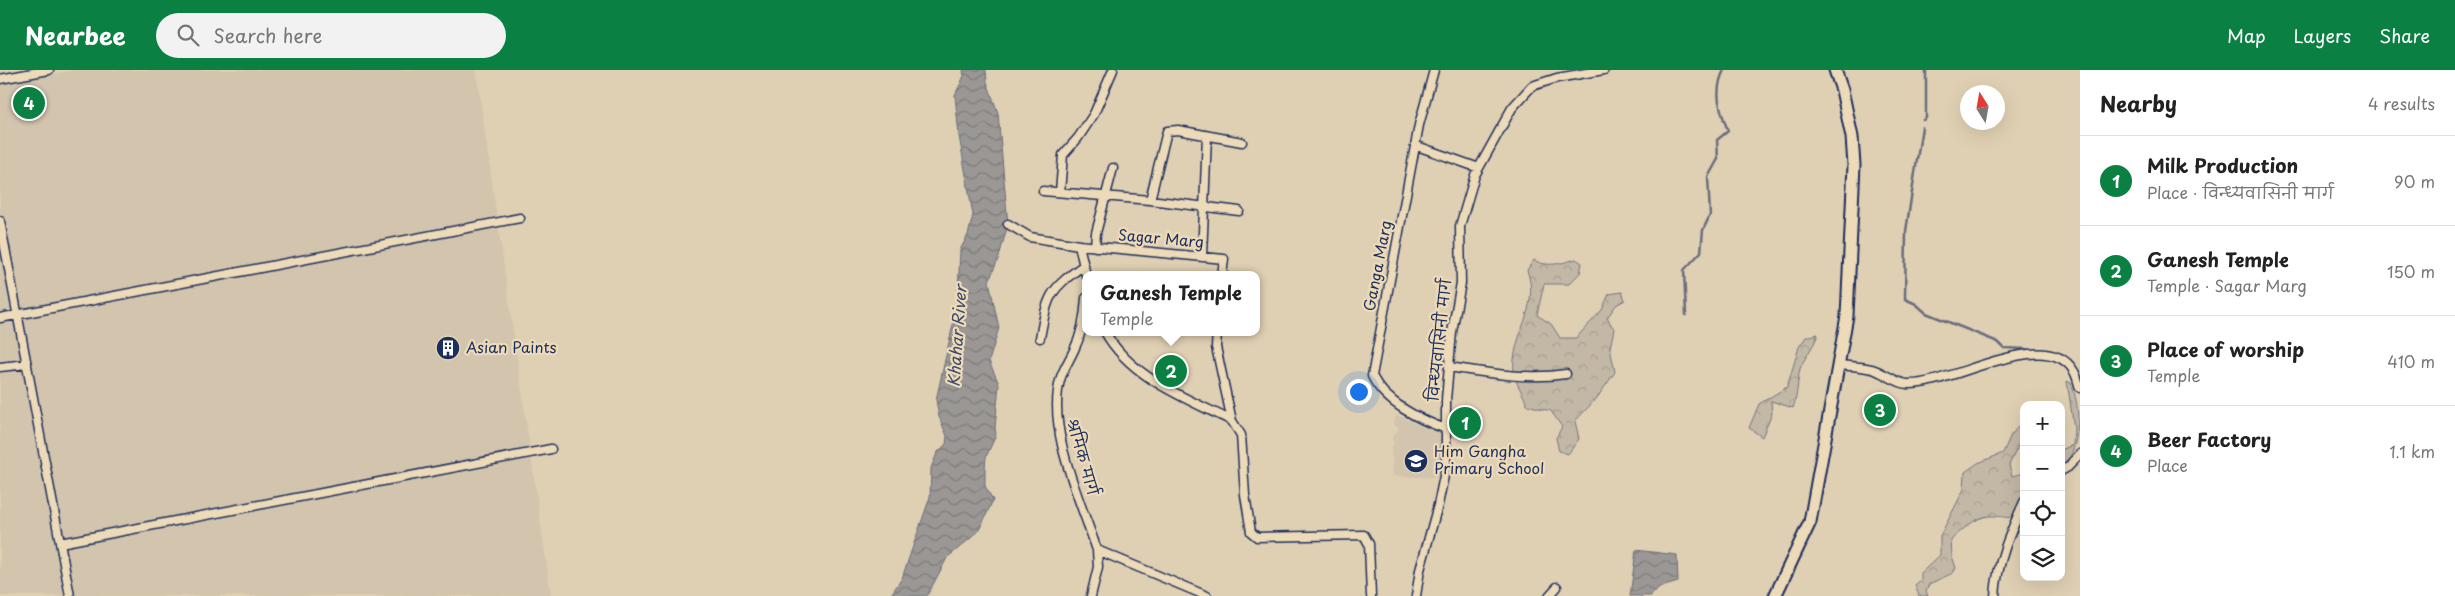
<!DOCTYPE html>
<meta charset="utf-8">
<style>
body{margin:0;font-family:"Playpen Sans","Playpen Sans Deva",sans-serif;background:#f2f2f2;color:#222}
.controls{position:absolute;right:15px;bottom:15px;display:grid;overflow:hidden;border-radius:10px;box-shadow:0 5px 20px #0002}
.controls button{width:45px;height:45px;display:grid;place-items:center;padding:0;border:0;border-bottom:1px solid #e0e0e0;background:#fff;color:#222;font:25px sans-serif}
.compass{position:absolute;left:1960px;top:15px;width:45px;height:45px;border-radius:50%;background:#fff;box-shadow:0 5px 20px #0002;rotate:349deg}
.you{position:absolute;left:1358px;top:321px;width:18px;height:18px;margin:-12px;border:4px solid #fff;border-radius:50%;background:#1a73e8;box-shadow:0 0 0 8px #1a73e833}
.badge{display:grid;place-items:center;width:32px;height:32px;border-radius:50%;background:#0b8043;color:#fff;font-size:16px;font-weight:700}
.pin{position:absolute;translate:-50% -50%;border:2px solid #fff;box-shadow:0 1px 5px #0006}
.popup{position:absolute;left:1082px;top:201px;width:178px;height:65px;box-sizing:border-box;display:grid;place-content:center;border-radius:10px;background:#fff;filter:drop-shadow(0 1px 4px #0005);font-size:16px;white-space:nowrap;color:#767676}
.popup b{font-size:19px;color:#222}
.popup::after{content:'';position:absolute;left:50%;top:100%;margin-left:-10px;border:10px solid transparent;border-top-color:#fff}
.list{margin:0;padding:0;list-style:none}
h2{display:flex;justify-content:space-between;align-items:center;height:65px;margin:0;padding:0 20px;font-size:21px}
h2 small{font-size:16px;font-weight:400;color:#767676}
.list li{display:grid;grid-template-columns:32px 1fr auto;gap:15px;align-items:center;box-sizing:border-box;height:90px;padding:0 20px;border-top:1px solid #e0e0e0}
.list b{display:block;font-size:19px;white-space:nowrap}
.list p{margin:0;font-size:16px;white-space:nowrap;color:#767676}
.list em{font-size:16px;font-style:normal;color:#767676}
.icon{flex:none;width:28px;height:28px;fill:none;stroke:currentColor;stroke-width:2;stroke-linecap:round;stroke-linejoin:round}
.map{position:relative;flex:none;width:2080px;height:526px;overflow:hidden}
header{display:flex;align-items:center;gap:30px;box-sizing:border-box;height:70px;padding:0 25px;background:#0b8043;color:#fff}
header strong{font-size:24px}
nav{display:flex;gap:28px;margin-inline-start:auto;font-size:18px}
.search{width:350px;height:45px;background:#f2f2f2;display:flex;align-items:center;gap:12px;box-sizing:border-box;padding:0 18px;border-radius:28px;color:#767676;font-size:19px}
main{display:flex}
aside{flex:1;background:#fff}
.map>svg:first-child{display:block}
</style>
<header>
<strong>Nearbee</strong>
<div class="search"><svg class="icon" aria-label="search" viewBox="0 0 24 24"><circle cx="10" cy="10" r="6"/><path d="M15 15l6 6"/></svg>Search here</div>
<nav><a>Map</a><a>Layers</a><a>Share</a></nav>
</header>
<main>
<div class="map">
<svg width="2080" height="526" viewBox="0 0 2080 526">
<defs>
<pattern id="forest-crowns" width="20" height="18" patternUnits="userSpaceOnUse" patternTransform="scale(1.25)"><rect width="20" height="18" fill="#c3b8a6"/><path d="M2 6a3 3 0 1 1 6 0M12 15a3 3 0 1 1 6 0" fill="none" stroke="#a79e91"/></pattern>
<pattern id="water-waves" width="16" height="10" patternUnits="userSpaceOnUse" patternTransform="scale(1.25)"><rect width="16" height="10" fill="#9a9794"/><path d="M0 5q4-4 8 0t8 0" fill="none" stroke="#7d7c7c"/></pattern>
</defs>
<rect width="100%" height="100%" fill="#e0d0b3"/>
<filter id="ink" filterUnits="userSpaceOnUse"><feTurbulence type="fractalNoise" baseFrequency=".02" numOctaves="2"/><feDisplacementMap in="SourceGraphic" scale="10" xChannelSelector="R" yChannelSelector="G"/><feConvolveMatrix kernelMatrix="1 2 1 2 8 2 1 2 1" color-interpolation-filters="sRGB"/></filter>
<g filter="url(#ink)">
<!-- built -->
<path fill="#d2c4ad" d="M75,0h401l75,526h-551v-513z
M1397,345l45,20 -2,43 -47,-2 -2,-30 3,-1 -2,-8 7,-8 -6,-5z"/>
<!-- forest -->
<path fill="url(#forest-crowns)" stroke="#6f7482" d="M1576,189l6,4 -2,10 -11,11h-25l-7,31 14,9 9,14h16l26,-28 7,-16 13,-2 3,8 -9,5 -9,13 7,11 -4,19 5,24 -18,26 -22,23 4,18 -11,15 -9,-3 -3,-13 6,-11 -11,-16 -24,-6c-3,-11 -12,-22 -13,-32 -4,-37 27,-65 13,-103l7,-10c13,8 29,3 42,-1z
M1818,264c-4,13 -15,25 -18,35 -3,13 -2,26 -7,39l-22,-7 1,13 -10,23 -13,-9 10,-24 28,-17 12,-40 7,-10z
M2067,311l4,2c9,24 9,47 1,70 -3,5 -6,9 -11,12v-15l12,-5 1,-17z
M2020,355l2,13 -13,27 3,11 12,-3v39c-15,10 -19,3 -35,4 -14,1 -28,15 -38,24l1,16 4,12 -3,5 -24,11 -3,7 2,5h-9l-4,-11 6,-5v-7l19,-18v-19l24,-47 1,-17 13,-9 25,-10 8,-18z"/>
<!-- water -->
<path fill="url(#water-waves)" stroke="#676d7e" d="M963,0h23l1,12 11,31 10,111 -9,33 -10,24 10,47 -10,33 10,23 -4,44 1,7 -10,22 -1,12v17l8,14 -14,31 -32,27 -20,38h-37l12,-18 28,-81 1,-29 6,-15 9,-9 1,-8 -8,-19 -3,-17 18,-80 4,-28 2,-42 8,-15 5,-20 -14,-79 -4,-41 9,-19z
M1636,480l41,5 1,27 -20,6 -7,8h-21z"/>
<g fill="none" stroke-linecap="round" stroke-linejoin="round">
<!-- stream -->
<path stroke="#676d7e" stroke-width="2.5" d="M1923,50l3,-2v-48
M1922,57l-16,104 -1,68 11,5 10,9 72,29 6,6 22,1
M1686,245l-2,-45 17,-18 2,-22 7,-15 -2,-38 10,-18 -1,-19 11,-9c-8,-21 -15,-39 -4,-61"/>
<!-- minor casing -->
<g stroke="#1b2f5e" stroke-width="11">
<path id="minor" d="M1434,0l-15,55 -47,251c13,27 48,44 74,53
M0,9l49,-9
M1417,76l62,22
M1043,121l107,9 89,11
M1060,122l3,-37 15,-17 16,-24 19,-44
M1150,130l17,-69 11,-1 64,12
M0,151l70,375
M1008,154l22,13 49,8 7,30
M1079,175l145,14 -2,16
M1095,177l1,-14 17,-65
M1202,187l5,-121
M1086,228c-1,18 -4,36 -12,52 -4,9 -10,18 -13,27 -16,50 20,125 36,173l1,17 -7,29
M0,248l520,-100
M1105,262c26,46 81,66 127,89l9,14 4,60 6,37 6,5 107,-2 5,9 2,52
M1217,262l-1,15 16,74
M1040,268c8,-43 8,-47 44,-73
M1838,295c11,1 23,1 34,4 11,3 24,14 35,15 40,3 138,-59 166,-14 4,5 5,13 7,18
M0,297l27,-3
M1449,297c39,6 77,13 117,7
M2061,401l7,-4 12,-13
M60,473l491,-94
M1097,480l110,46
M1416,526l4,-26 18,-65 8,-39v-66l6,-68 9,-49 -1,-57 15,-51 37,-67 20,-22 25,-8 47,-8
M1549,526l8,-9
M1995,526c2,-34 15,-63 29,-94"/>
</g>
<!-- secondary casing -->
<g stroke="#1b2f5e" stroke-width="15">
<path id="secondary" d="M1775,526l35,-74 37,-206 7,-151 -2,-28 -10,-47 -7,-20"/>
</g>
<!-- minor -->
<use href="#minor" stroke="#eddab8" stroke-width="8"/>
<!-- secondary -->
<use href="#secondary" stroke="#eddab8" stroke-width="11"/>
</g>
</g>
<!-- icons -->
<defs>
<g id="building-disc" transform="scale(1.25)"><circle r="9.5" fill="#1b2f5e" stroke="#eddab8"/><path d="M-4-6H4V6H1V3H-1V6H-4ZM-2.5-4.3h1.7v1.8h-1.7ZM.8-4.3h1.7v1.8H.8ZM-2.5-1h1.7V.8h-1.7ZM.8-1h1.7V.8H.8Z" fill="#fff"/></g>
<g id="school-disc" transform="scale(1.25)"><circle r="9.5" fill="#1b2f5e" stroke="#eddab8"/><path d="M0-5L7-2L0 1L-7-2ZM-4 1L0 2.5L4 1V4Q0 6-4 4Z" fill="#fff"/></g>
</defs>
<g fill-rule="evenodd">
<use href="#building-disc" x="448" y="278"/>
<use href="#school-disc" x="1416" y="391"/>
</g>
<g text-anchor="middle" stroke-width="4.5" stroke-linejoin="round" paint-order="stroke">
<!-- street labels -->
<g font-size="15" fill="#1b2f5e" stroke="#eddab8">
<text transform="translate(1161 169) rotate(5)" y="5">Sagar Marg</text>
<text transform="translate(1378 196) rotate(-79)" y="5">Ganga Marg</text>
<text transform="translate(1440 270) rotate(-84)" y="5">विन्ध्यवासिनी मार्ग</text>
<text transform="translate(1082 387) rotate(74)" y="5">श्रमिक मार्ग</text>
</g>
<!-- poi labels -->
<g font-size="15" fill="#1b2f5e" stroke="#eddab8" text-anchor="start">
<text x="466" y="283">Asian Paints</text>
<text x="1434" y="387">Him Gangha<tspan x="1434" dy="17">Primary School</tspan></text>
</g>
<!-- water labels -->
<g font-size="16" font-style="italic" fill="#3b496c" stroke="#eddab8">
<text transform="translate(957 266) rotate(-86)" y="6">Khahar River</text>
</g>
</g>
</svg>
<div class="controls">
<button>+</button>
<button>−</button>
<button><svg class="icon" aria-label="locate" viewBox="0 0 24 24"><circle cx="12" cy="12" r="6"/><path d="M12 2v4M12 18v4M2 12h4M18 12h4"/></svg></button>
<button><svg class="icon" aria-label="layers" viewBox="0 0 24 24"><path d="M12 4l9 5-9 5-9-5zM3 14l9 5 9-5"/></svg></button>
</div>
<svg class="compass" viewBox="-18 -18 36 36"><path d="M0-13l5 13h-10z" fill="#e53935"/><path d="M0 13l5-13h-10z" fill="#767676"/></svg>
<div class="you"></div>
<div class="pin badge" style="left:1465px;top:353px">1</div>
<div class="pin badge" style="left:1171px;top:301px">2</div>
<div class="popup"><b>Ganesh Temple</b>Temple</div>
<div class="pin badge" style="left:1880px;top:340px">3</div>
<div class="pin badge" style="left:29px;top:33px">4</div>
</div>
<aside>
<h2>Nearby<small>4 results</small></h2>
<ul class="list">
<li><span class="badge">1</span><div><b>Milk Production</b><p>Place · विन्ध्यवासिनी मार्ग</p></div><em>90 m</em></li>
<li><span class="badge">2</span><div><b>Ganesh Temple</b><p>Temple · Sagar Marg</p></div><em>150 m</em></li>
<li><span class="badge">3</span><div><b>Place of worship</b><p>Temple</p></div><em>410 m</em></li>
<li><span class="badge">4</span><div><b>Beer Factory</b><p>Place</p></div><em>1.1 km</em></li>
</ul>
</aside>
</main>
